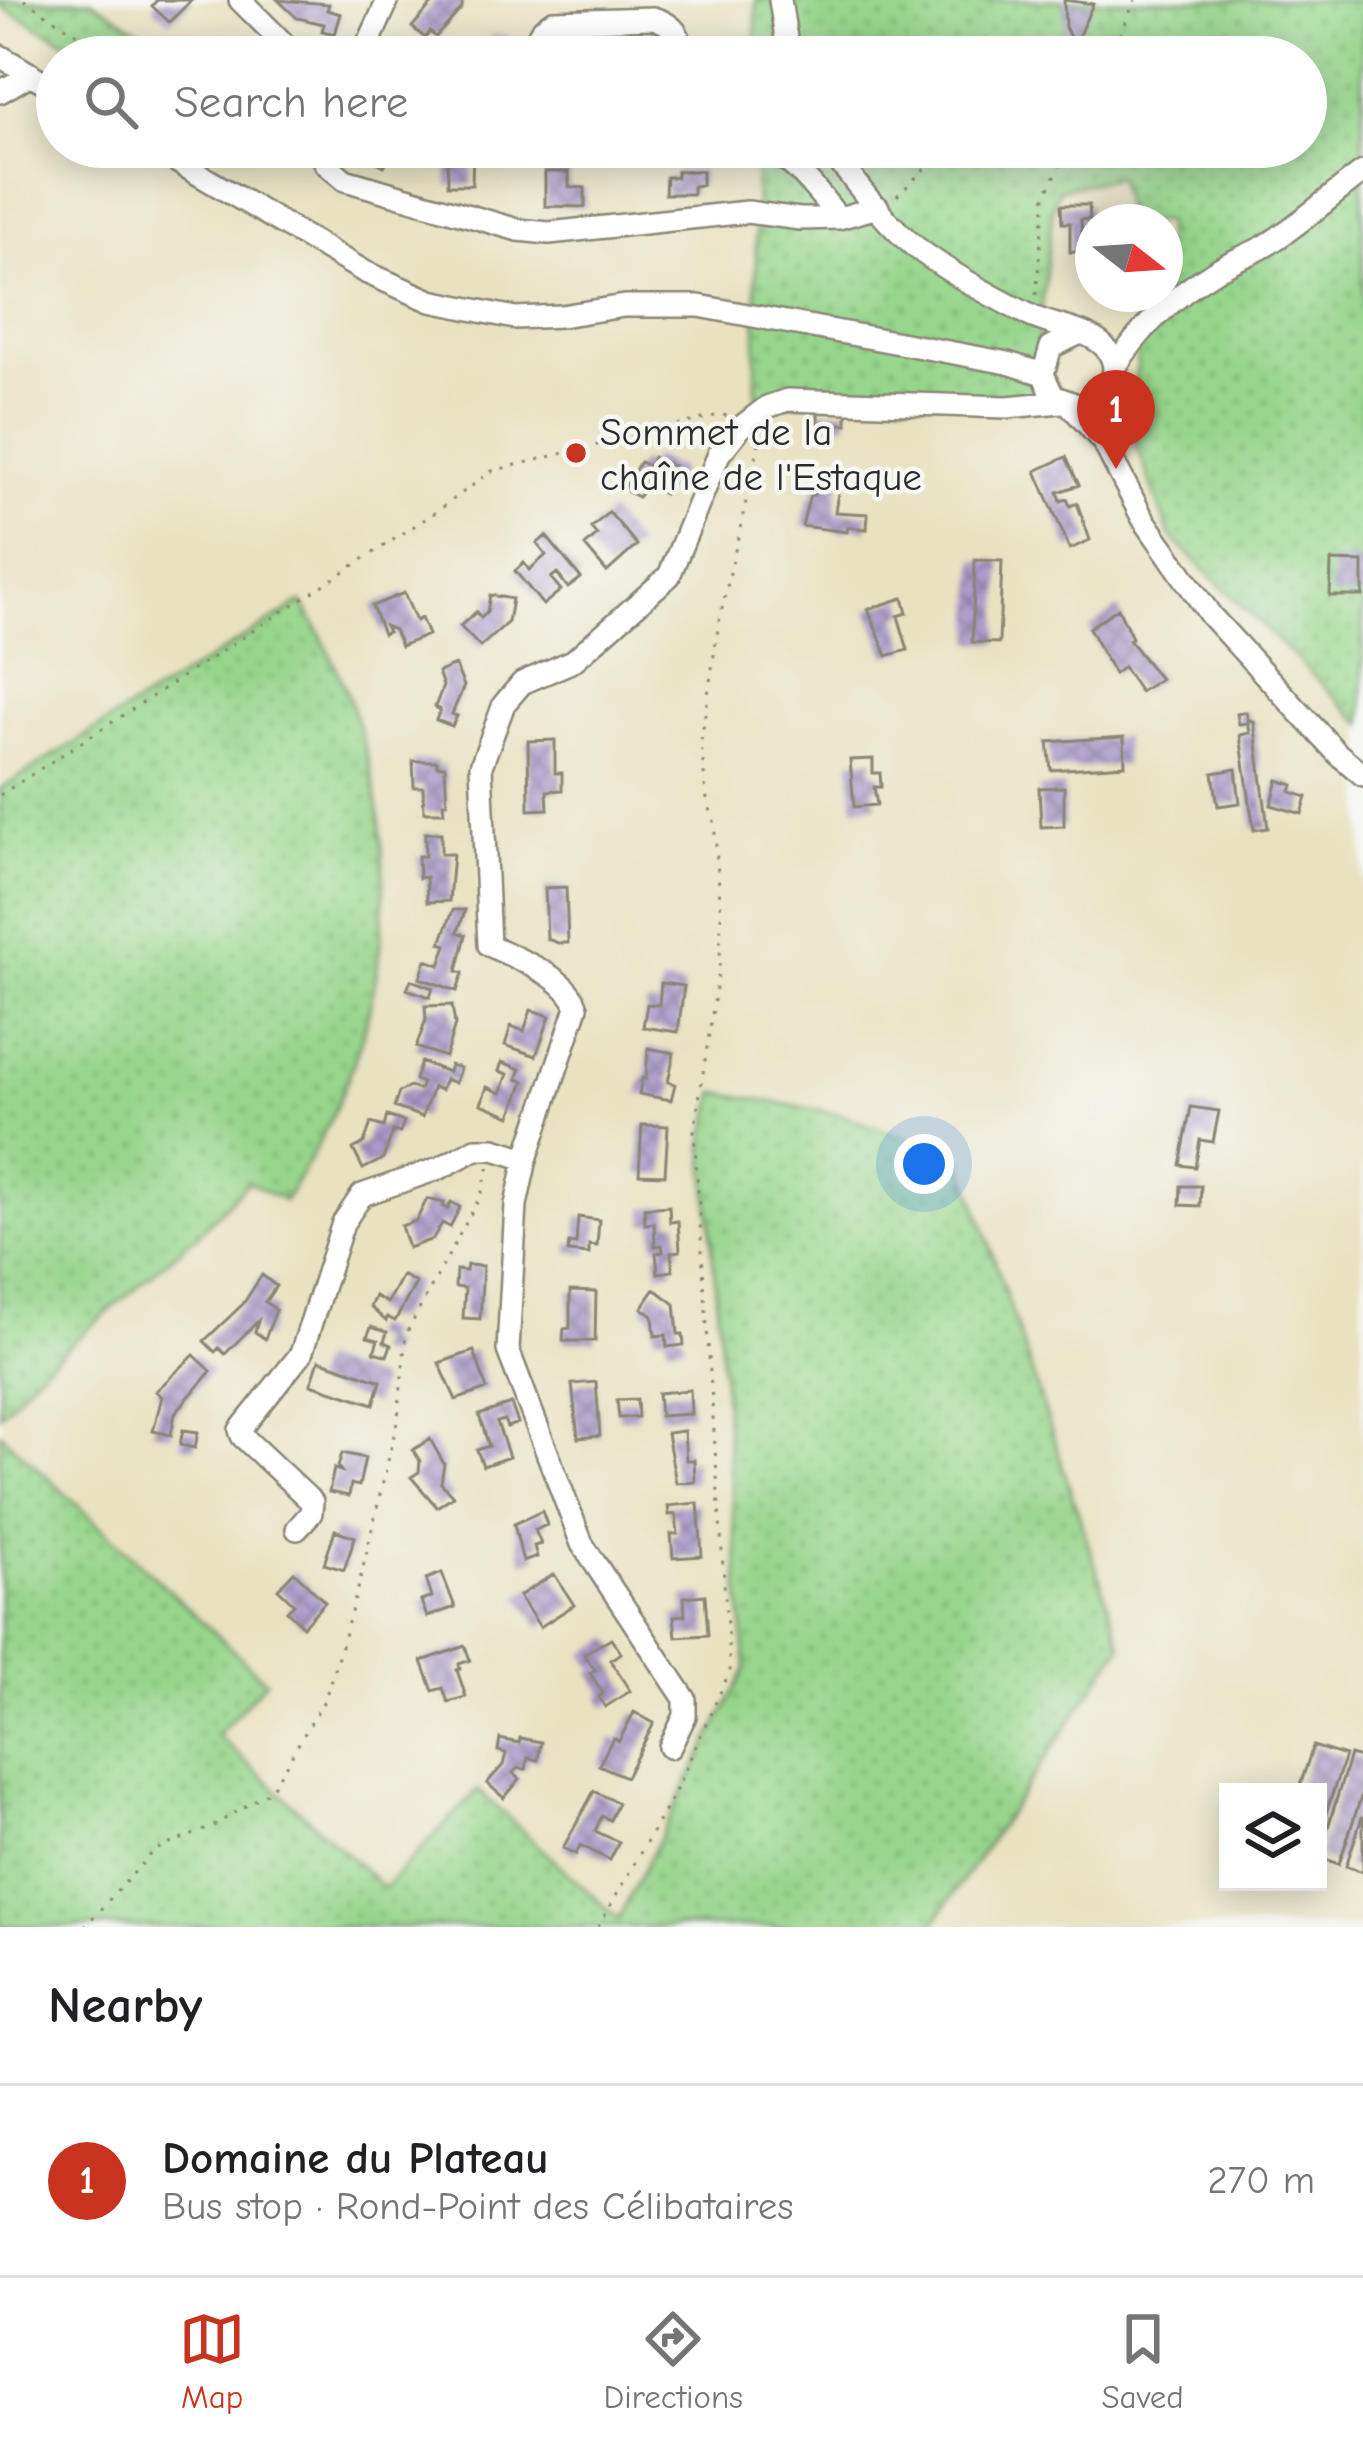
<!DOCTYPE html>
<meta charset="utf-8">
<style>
body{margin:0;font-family:"Comic Neue",sans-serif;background:#f6f6f6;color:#202124}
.controls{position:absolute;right:36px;bottom:36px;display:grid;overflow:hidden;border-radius:0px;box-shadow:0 6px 30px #0003}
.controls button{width:108px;height:108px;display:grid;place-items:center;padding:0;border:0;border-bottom:3px solid #e0e0e0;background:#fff;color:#202124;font:60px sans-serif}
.compass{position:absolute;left:1075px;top:204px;width:108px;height:108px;border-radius:50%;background:#fff;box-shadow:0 6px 30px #0003;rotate:107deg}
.you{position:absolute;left:924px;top:1164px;width:42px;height:42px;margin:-30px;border:9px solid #fff;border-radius:50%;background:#1a73e8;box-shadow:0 0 0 18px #1a73e833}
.badge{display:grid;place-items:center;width:78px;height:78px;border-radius:50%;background:#c8321e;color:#fff;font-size:39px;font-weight:700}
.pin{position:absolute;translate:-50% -99px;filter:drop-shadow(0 3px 6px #0008)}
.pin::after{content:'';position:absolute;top:63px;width:42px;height:36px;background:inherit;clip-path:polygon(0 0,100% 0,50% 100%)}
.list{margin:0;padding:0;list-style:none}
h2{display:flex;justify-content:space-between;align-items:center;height:156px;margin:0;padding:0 48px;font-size:51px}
h2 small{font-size:39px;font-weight:400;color:#757577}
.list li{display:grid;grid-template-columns:78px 1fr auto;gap:36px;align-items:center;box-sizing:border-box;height:192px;padding:0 48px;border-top:3px solid #e0e0e0}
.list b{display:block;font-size:45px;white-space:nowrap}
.list p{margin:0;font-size:39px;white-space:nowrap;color:#757577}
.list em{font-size:39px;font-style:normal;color:#757577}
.icon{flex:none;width:66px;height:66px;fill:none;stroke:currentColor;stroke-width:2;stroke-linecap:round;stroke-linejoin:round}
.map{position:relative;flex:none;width:1363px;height:1927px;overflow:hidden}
.search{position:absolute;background:#fff;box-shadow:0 6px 30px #0003;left:36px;right:36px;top:36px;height:132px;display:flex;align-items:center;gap:30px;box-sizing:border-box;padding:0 42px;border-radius:66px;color:#757577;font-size:45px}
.sheet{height:348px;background:#fff}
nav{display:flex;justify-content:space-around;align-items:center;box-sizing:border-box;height:168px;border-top:3px solid #e0e0e0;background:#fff;font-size:33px;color:#757577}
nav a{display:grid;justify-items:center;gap:6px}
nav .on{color:#c8321e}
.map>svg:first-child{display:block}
</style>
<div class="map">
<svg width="1363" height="1927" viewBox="0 0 1363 1927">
<defs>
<pattern id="grass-dots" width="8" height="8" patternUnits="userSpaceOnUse" patternTransform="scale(3)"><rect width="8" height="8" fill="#96d58b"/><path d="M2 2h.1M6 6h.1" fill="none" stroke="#81b778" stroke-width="1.8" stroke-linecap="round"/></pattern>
<pattern id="building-cross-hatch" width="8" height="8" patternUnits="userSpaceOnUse" patternTransform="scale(3)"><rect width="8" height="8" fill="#ac9bca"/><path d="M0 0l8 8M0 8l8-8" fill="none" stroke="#8c7fa4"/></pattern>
</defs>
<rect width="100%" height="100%" fill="#f6f6f2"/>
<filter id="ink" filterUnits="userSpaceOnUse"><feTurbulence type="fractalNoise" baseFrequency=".00833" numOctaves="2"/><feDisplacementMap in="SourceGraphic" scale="24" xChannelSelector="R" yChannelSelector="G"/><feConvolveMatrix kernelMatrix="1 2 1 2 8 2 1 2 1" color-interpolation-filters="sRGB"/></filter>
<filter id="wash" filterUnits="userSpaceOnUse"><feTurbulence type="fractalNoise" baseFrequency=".004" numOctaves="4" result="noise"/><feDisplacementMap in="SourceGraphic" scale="48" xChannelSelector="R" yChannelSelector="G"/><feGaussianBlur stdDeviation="2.7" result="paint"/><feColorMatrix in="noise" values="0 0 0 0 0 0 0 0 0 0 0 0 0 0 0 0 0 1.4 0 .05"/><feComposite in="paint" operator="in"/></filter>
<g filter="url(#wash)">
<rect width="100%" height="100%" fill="#e8e2c1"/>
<!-- grass -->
<path fill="url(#grass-dots)" stroke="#60805b" stroke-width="3" d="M0,0h92l89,57h-87l-94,-51z
M756,0h607v724l-193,-188 -44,-120 11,-48v-74h28v-72h-38l-10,-45 -58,12 -6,18 -21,192 -276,3v-255h550v-90h-550z
M302,602c116,194 107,412 -18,599l-36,-19 -50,52 -162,140 -36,41v-626z
M716,1092l120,21 125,45 161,488 -191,281h-931v-494l266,248 -49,54 167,153 94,-98 140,129 128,-250 -42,-523z"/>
<g id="blocks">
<!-- building -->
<path fill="url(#building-cross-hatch)" d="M157,0h35l-23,22 -17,-16z
M278,0l51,4 -2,6 14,4 -6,20 -13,-3 2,-7 -27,-6z
M436,0h26v8l-26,29 -6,-5 -5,6 -13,-11z
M1064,0l29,4 -19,42 -9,-19z
M509,35v22h-26v-8h6v-13z
M593,42h26v15h-26z
M353,147h44l-13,19z
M457,147h16l-1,38h-24l-1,-35 10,1z
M677,171h25v14l-9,1v8h-28l1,-17h11z
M545,172h24v15l16,1v19l-40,-1z
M1061,205h28l1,14 -9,1 2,32h-13v-29h-8z
M847,410v14h-29v-13z
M653,457l27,12 -4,10 -4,-2 -8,17 -17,-8 -9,11 -10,-5 -2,-7 14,-23 9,4z
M1066,457l13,28 -21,7 3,9 6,-2 3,7 7,-3 13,37 -20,9 -34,-78z
M816,477l24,3 -5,32 33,2 -1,15 -19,-2 -1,5 -45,-6 8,-31h4z
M609,512l28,33 -30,27 -22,-26 12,-11 -6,-7z
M546,536l35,42 -13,10 -11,-15 -6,5 10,12 -18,15 -28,-34 9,-8 5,7 17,-15 -9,-11z
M975,560l27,1 -3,82 -27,-1z
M1331,561l32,1v34h-33z
M404,593l12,28 5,-3 7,17 -27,11 -7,-16 -9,-4 3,6 -5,2 -11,-28z
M490,595l22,4 -4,23 -28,25 -20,-21 16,-14 5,6 6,-6z
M903,598l4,15 -9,3 10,34 -21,6 -19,-47z
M1118,608l14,30 -3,2 31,39 -20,13 -17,-25 -9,7 -25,-46z
M455,665l9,21 -12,28 5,2 -5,10 -16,-6 4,-10 -5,-3 8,-21 -5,-14z
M1246,712l2,8 6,1 14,107 -14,2 -14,-95 10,-2 -2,-10 -9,1 -2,-10z
M1124,737l1,28 -74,5 -3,-28z
M555,740v33h7v17l-15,1 1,18 -19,1 -1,-69z
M873,759v14h7l1,14h-7l3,18 -23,2 -4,-47z
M413,761h24v5h8l2,37h-4l1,9h-20l-1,-25h-9z
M1236,769l4,34 -22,3 -5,-33z
M1278,780l15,5 -2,7 16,5 -5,17 -31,-9z
M1064,787v39l-23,1 -2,-39z
M425,833h16v21h12l-4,47 -22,1 -1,-25 -7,1 -1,-22h7z
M566,887l2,56h-10l-11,-4 -2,-51z
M453,910h12l-7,22 8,3 -9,36 6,2 -6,18 -37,-13 6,-18 14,5 7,-20 -6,-2z
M411,980l22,8 -3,9 -23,-8z
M661,983l23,3 -6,46 -35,-5 4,-23 12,1z
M452,1005l3,20 -10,32 -29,-10 10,-27 -1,-14z
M531,1010l19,6 -14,40 -31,-11 6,-19 13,5z
M648,1048l26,5 -6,29 7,2 -4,16 -32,-6 3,-16 4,1z
M421,1062l27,10 2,-7 10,3 -5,15 -10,-4 -4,11 -8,-3 -11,30 -28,-10 5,-15 11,-5 9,3 3,-7 -7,-3z
M502,1062l19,7 -4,10 7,2 -13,35 -30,-12 6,-17 14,6 7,-19 -9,-3z
M1191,1107l28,4 -6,31 -13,-2 -5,27 -15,-2z
M387,1116l17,6 -4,11 -7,-2 -10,28 -20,10 -10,-20 11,-6 7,-20 13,4z
M642,1125l26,1 -3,49 -26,-1z
M1181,1186h20l-1,20 -20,-1z
M427,1199l17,4 -1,4 5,2 3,-7 9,5 -10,20 -8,-4 -9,16 -25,9 -7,-22 15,-5z
M669,1206l1,16 8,-1 2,30 -9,1 2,19 -15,2 -2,-20 7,-1 -1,-7 -7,1 -1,-23 -9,1 -1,-16z
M578,1217l21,3 -2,26 -8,-1v9l-21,-2 1,-9 7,1z
M467,1265l16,1 -3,53 -17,-1 2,-30 -10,-1 1,-17 10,1z
M262,1275l14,11 -11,16 11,8 -11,29 -10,-7 3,-11 -33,33 -6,-6 -4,4 -11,-11 39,-37z
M402,1275l14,8 -21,38 -8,-4 -1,4 -16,-14 5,-11 12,7z
M655,1289l20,15 3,30h5l1,11 -17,2 -1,-12 -11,1 -2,-20 -11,-8z
M570,1291l26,1 -1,49h-32l1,-12 6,-1z
M371,1327l16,5 -3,10 7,3 -4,11 -13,-4 4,-12 -11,-3z
M474,1351l13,38 -31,11 -17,-37z
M194,1355l17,16 -36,42 -4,22 -18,-4 9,-34 -6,-6z
M319,1360l62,21 -7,23 -63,-20z
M596,1382l4,54 -22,2 -6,-54z
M690,1390l1,24 -31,2 -2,-23z
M637,1399l1,18 -19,1 -2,-18z
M511,1404l7,19 -11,4 -3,-7 -7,2 12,35 -26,9 -6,-16 12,-4 -10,-31z
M183,1430l15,2 -3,16 -15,-3z
M684,1431l2,29h8l1,22 -19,1 -9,-50z
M430,1439l14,25 -3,19 12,13 -16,11 -26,-30 8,-5 1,-11 -7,-11z
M342,1453l23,5 -6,28 -8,-2 -2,12 -20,-4 5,-23 7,2 -3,-4z
M698,1503l4,53 -29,2 -2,-24h7l-2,-20 -7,1 -1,-9z
M542,1511l5,14 -12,5 6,14 -7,2 3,11 -14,5 -9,-38z
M335,1530l20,7 -11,33 -20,-6z
M294,1572l31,30 -22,24 -16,-15 7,-7 -16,-15z
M442,1573l13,34 -28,10 -6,-16 11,-4 -6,-18z
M554,1574l20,31 -34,22 -21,-31z
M705,1595l3,40 -32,2 -2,-21 11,-1 -1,-18z
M611,1638l10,15 -11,7 20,31 -25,16 -6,-10 4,-4 -13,-20 5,-3 -11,-16z
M465,1646l5,14 -11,4 1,5 -3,1 9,27 -18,5 -5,-14 -10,3 -11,-30z
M634,1712l20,11 -28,54 -27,-12 14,-27 6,3z
M520,1738l21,4 -3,18 -10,-2 -2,11 -8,-1 -5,5 7,6 -16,19 -17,-15 16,-18 3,-12 -8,-2 2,-12 19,4z
M1313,1746l32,10 -26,78 -1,-42h-20z
M1350,1755l13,4v32l-24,73 -20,-7z
M594,1791l24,12 -8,17 -8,-4 -7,15 24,11 -9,18 -30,-15 -4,9 -13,-6z
M1362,1817h1v55l-17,-6z"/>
</g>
</g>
<g filter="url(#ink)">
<use href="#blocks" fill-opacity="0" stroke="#8a8676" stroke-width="3"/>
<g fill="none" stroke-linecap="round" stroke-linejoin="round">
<!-- minor casing -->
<g stroke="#8a8676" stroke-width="26">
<path id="minor" d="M240,0l57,57
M780,0l9,57
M0,56l57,34
M357,57l13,-17 18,-40
M534,57c0,-17 4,-27 19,-36l100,-3c21,6 29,17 30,39
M0,92l31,-18
M152,147l213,125 66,29 84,17 46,-2 63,-10h75l309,57 35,11
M318,147l8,17 19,16 173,50 31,3 198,-21 53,7 39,-1 39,-11
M760,147c35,11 56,44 79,71
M827,147c27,32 53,71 86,98 35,28 80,52 120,72 22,10 61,13 75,34 16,25 -3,50 -28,55l-27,-10 -10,-22 8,-27 27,-13
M1114,369c25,-40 60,-73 101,-98 16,-10 34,-16 50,-25 35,-21 65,-50 98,-74
M1070,405l34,38 38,74 69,99 127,138 25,21
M297,1529l14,-16 1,-11 -70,-66 -2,-6 61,-76 42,-131 19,-28 78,-27 36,-19h18l32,10
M670,1747l15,-31v-17l-103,-155 -74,-194 8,-145 10,-46 51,-152c-11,-32 -59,-47 -88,-62l-8,-179 23,-62 18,-21 51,-22 96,-85 50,-122 22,-27 26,-20 20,-7 220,7 54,-5"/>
</g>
<!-- path -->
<path stroke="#8a8676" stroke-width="3" stroke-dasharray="3 9" stroke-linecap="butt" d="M24,0l90,57
M1111,57l24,-57
M897,196l50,-49
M1036,295l9,-99 24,-49
M0,795l439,-285 53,-39 231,-57 4,3
M84,1927l71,-77 57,-23 59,-37 54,-91 33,-110 40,-171 8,-84 75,-139 8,-29
M598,1927l76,-133 56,-123 -36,-539 26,-170 1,-49 -7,-92 -8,-25 -5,-55 18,-119 41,-183"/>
<!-- minor -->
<use href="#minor" stroke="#fff" stroke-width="21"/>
</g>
</g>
<!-- markers -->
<circle fill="#c8321e" stroke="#f6f6f2" stroke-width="4.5" cx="576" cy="453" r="12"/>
<g text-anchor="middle" stroke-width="9" stroke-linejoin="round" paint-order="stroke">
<!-- poi labels -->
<g font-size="39" fill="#2b2b2b" stroke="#f6f6f2" text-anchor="start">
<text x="600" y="445">Sommet de la<tspan x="600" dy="45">chaîne de l'Estaque</tspan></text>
</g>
</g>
</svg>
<div class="controls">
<button><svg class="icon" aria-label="layers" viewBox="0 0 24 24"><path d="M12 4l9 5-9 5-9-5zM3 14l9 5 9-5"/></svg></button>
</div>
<svg class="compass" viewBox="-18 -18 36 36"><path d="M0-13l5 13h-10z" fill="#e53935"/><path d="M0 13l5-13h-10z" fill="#757577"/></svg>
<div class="you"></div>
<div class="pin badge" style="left:1116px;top:469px">1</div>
<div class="search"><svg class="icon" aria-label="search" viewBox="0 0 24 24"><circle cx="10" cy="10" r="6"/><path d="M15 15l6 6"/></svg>Search here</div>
</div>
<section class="sheet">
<h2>Nearby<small></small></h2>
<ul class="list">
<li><span class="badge">1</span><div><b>Domaine du Plateau</b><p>Bus stop · Rond-Point des Célibataires</p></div><em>270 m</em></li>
</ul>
</section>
<nav>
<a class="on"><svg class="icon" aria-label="map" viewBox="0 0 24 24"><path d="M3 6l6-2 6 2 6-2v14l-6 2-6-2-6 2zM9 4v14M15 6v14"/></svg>Map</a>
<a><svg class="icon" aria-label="directions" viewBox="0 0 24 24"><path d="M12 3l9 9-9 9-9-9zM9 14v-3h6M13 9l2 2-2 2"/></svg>Directions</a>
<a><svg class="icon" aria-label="saved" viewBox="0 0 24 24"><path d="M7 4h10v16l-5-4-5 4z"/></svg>Saved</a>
</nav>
